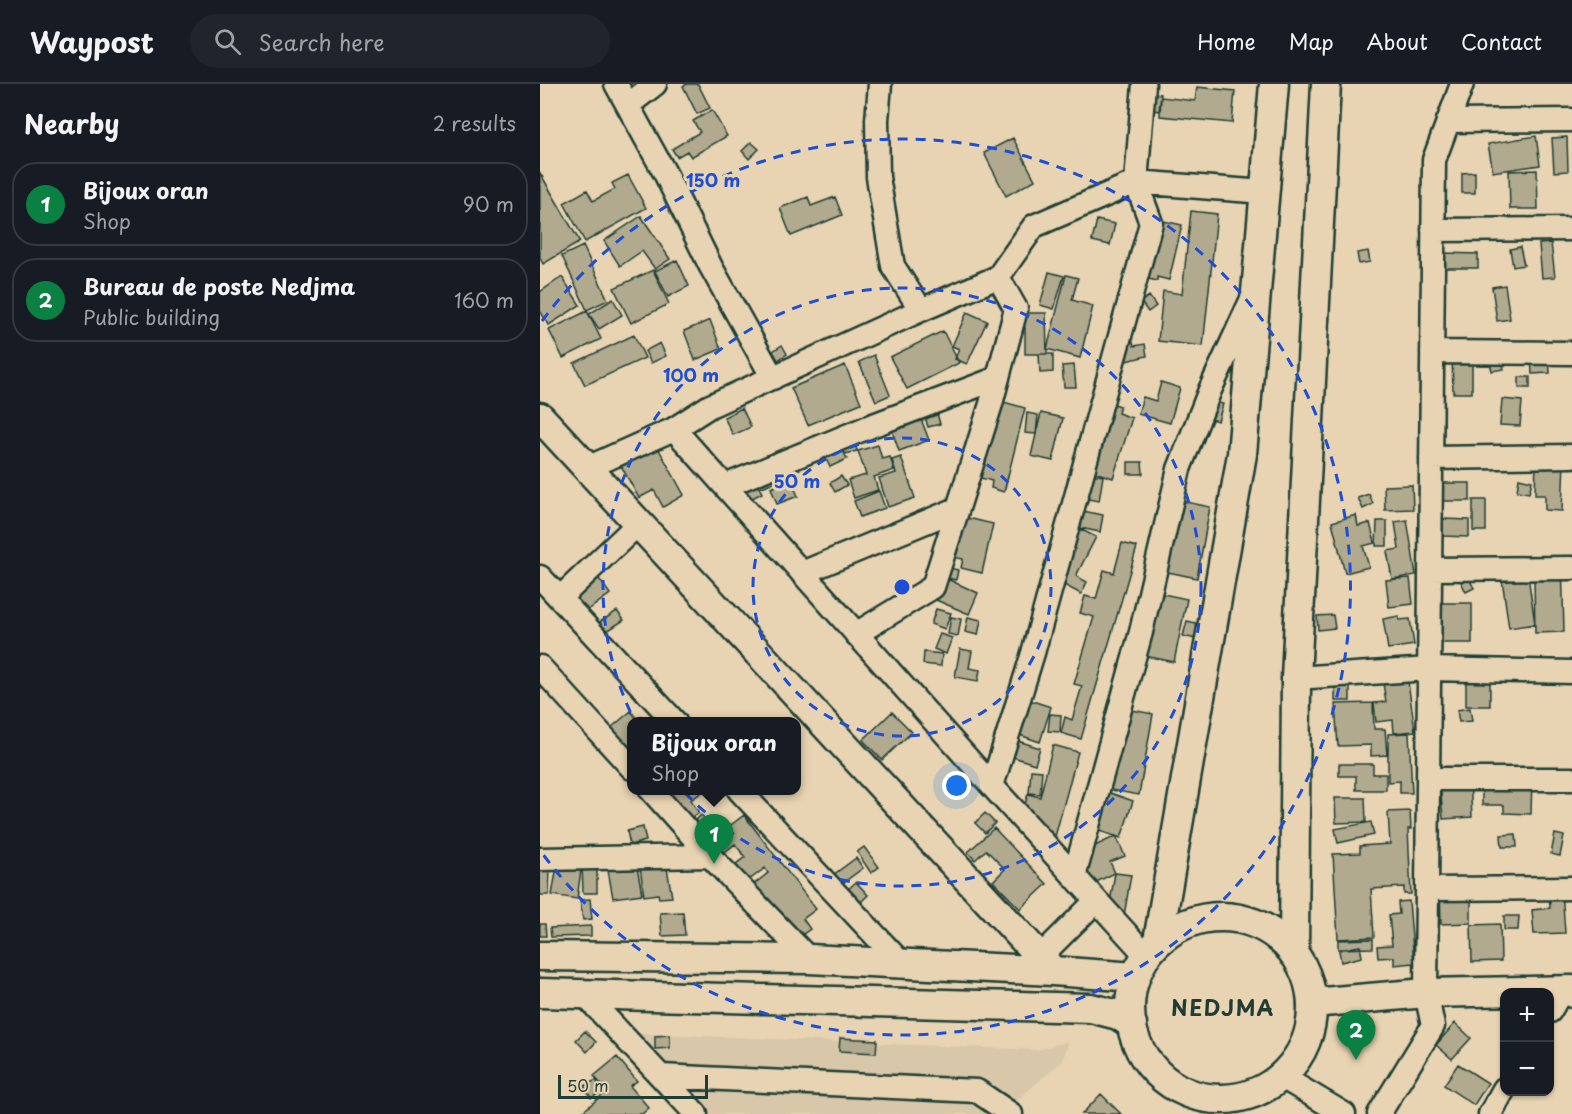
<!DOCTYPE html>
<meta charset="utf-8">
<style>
body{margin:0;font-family:"Playpen Sans",sans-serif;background:#20242c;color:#f1f3f6}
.controls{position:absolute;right:18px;bottom:18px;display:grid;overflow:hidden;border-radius:12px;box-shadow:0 2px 4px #0004}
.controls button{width:54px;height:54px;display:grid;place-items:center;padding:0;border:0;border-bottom:2px solid #363941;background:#171b24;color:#f1f3f6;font:30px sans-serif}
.scale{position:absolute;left:18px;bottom:15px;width:150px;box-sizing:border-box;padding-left:6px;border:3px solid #1f3d34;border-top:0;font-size:16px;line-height:21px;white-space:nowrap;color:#1f3d34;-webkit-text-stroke:4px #e8d4b2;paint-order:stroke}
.you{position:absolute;left:417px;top:702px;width:21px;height:21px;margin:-15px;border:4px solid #fff;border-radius:50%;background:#1a73e8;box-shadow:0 0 0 9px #1a73e833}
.badge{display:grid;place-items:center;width:39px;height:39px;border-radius:50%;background:#0b8043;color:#fff;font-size:20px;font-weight:700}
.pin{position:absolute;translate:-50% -50px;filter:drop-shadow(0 2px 3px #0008)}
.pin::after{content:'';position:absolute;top:32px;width:21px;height:18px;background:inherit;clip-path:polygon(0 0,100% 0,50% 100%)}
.popup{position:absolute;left:87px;top:633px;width:174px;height:78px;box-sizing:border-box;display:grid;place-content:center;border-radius:12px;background:#171b24;filter:drop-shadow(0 2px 4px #0005);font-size:20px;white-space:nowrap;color:#9ea1a6}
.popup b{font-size:22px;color:#f1f3f6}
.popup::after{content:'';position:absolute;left:50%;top:100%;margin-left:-12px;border:12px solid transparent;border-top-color:#171b24}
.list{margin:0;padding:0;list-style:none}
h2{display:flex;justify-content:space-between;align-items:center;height:78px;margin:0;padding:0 24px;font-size:26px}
h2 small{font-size:20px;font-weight:400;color:#9ea1a6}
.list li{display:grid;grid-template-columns:39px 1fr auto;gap:18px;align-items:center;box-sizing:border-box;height:84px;margin:0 12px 12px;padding:0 12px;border:2px solid #363941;border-radius:24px}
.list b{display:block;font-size:22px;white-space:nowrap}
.list p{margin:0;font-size:20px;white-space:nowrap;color:#9ea1a6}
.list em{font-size:20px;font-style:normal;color:#9ea1a6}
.icon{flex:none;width:33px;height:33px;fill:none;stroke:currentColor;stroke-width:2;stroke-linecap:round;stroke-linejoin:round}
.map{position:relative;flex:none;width:1032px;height:1030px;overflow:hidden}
header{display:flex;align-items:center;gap:36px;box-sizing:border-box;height:84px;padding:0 30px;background:#171b24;border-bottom:2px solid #363941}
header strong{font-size:28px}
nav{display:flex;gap:33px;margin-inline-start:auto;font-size:21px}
.search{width:420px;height:54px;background:#20242c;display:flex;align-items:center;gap:15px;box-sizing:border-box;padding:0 21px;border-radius:33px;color:#9ea1a6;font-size:22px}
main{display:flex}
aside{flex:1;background:#171b24}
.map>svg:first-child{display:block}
</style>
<header>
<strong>Waypost</strong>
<div class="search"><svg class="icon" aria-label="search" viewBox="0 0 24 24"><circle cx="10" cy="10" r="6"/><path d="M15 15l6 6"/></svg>Search here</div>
<nav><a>Home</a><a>Map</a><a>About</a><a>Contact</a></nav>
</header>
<main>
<aside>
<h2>Nearby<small>2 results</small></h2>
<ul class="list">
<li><span class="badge">1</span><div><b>Bijoux oran</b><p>Shop</p></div><em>90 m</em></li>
<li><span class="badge">2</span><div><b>Bureau de poste Nedjma</b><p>Public building</p></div><em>160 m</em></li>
</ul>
</aside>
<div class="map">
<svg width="1032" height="1030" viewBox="0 0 1032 1030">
<rect width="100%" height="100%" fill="#e8d4b2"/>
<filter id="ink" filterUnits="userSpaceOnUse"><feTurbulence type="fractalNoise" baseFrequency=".0167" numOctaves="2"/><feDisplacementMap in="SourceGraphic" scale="12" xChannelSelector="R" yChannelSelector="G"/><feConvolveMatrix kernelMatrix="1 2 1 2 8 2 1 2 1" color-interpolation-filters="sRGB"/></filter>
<g filter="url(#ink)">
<!-- built -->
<path fill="#d8c7a8" d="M91,949l407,17 31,-9 -7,20 -57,50 2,3h-296z"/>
<!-- building -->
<path fill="#b1aa8f" stroke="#1f3d34" stroke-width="1.5" d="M147,0h11l12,24 -13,6 -14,-28z
M657,3l38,4 -3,32 -72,-7 1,-19 34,4z
M612,9l9,1 -2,17 -10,-2z
M172,26l15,26 -36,21 -4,-6 -10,6 -5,-8 28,-17 -7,-11z
M996,52l4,29 -47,7 -5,-28z
M1027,53l1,34 -14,1 -2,-34z
M473,54l22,42 -29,16 -22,-43z
M211,58l8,7 -10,10 -7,-8z
M997,86l1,39h-28l-1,-38z
M935,88v21h-13v-20z
M0,89l40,69 -37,22 -3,-6z
M88,91l18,33 -61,34 -21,-39 23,-13 6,11 22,-12 -3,-6z
M268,113l3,9 24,-9 7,18 -51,21 -11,-28z
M651,127l26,3 -14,132 -45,-5 5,-50 19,3z
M101,132l29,43 -15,10 -13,-18 -22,15 -16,-25z
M606,133l36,8 -13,55 -12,-3v4l-24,-6z
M557,136l18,4 -5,21 -18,-4z
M1011,159l4,34 -13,1 -3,-34z
M43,162l25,54 -21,10 -25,-54z
M980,163l4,18 -11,2 -3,-18z
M828,167l2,11 -11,2 -2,-11z
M902,169l36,1v14h-36z
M137,176l12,26 -21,11 -13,-26z
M113,186l16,34 -38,19 -17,-35z
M509,188l15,4 -10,33 -14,-4z
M526,191l12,3 -6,22 21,6 -13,52 -33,-9z
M22,193l18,28 -31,20 -9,-14v-19z
M965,201l5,34 -13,2 -5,-34z
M609,212l7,10 -8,6 -7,-10z
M73,215l9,16 -23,14 -10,-15z
M47,227l14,28 -38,19 -14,-28z
M427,228l20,9 -20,43 -12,-5 4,-10 -7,-3z
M476,229h30l1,41h-22v-26h-9z
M170,236l11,29 -26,11 -11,-29z
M589,242l5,20 11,-2 2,12 -25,6z
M403,247l16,32 -52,26 -17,-32z
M94,251l11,23 -60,27 -11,-22z
M120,259l6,13 -15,7 -6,-12z
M242,261l5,9 -9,6 -5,-9z
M912,269h20v40h-19z
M1009,269l1,20 -18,1 -1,-20z
M499,270h14v18l-13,1z
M334,271l16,40 -14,6 -17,-39z
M961,272l3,13 -12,2 -3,-13z
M305,281l16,38 -53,22 -17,-37z
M534,281l2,22h-12l-2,-21z
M979,293h11v11h-11z
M621,298l19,6 -10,35 -32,-9 5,-17 13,4z
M453,315l32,9 -21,84 -13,-4 1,-7 -18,-5z
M560,315l20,7 -2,7 14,5 -19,60 -28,-9z
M962,315l20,2 -2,25 -20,-1z
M671,317l12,3 -5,17 -11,-3z
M202,324l9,19 -18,8 -9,-18z
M396,326l4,14 -12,3 -4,-14z
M487,329l11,2 -2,19 -11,-1z
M501,329l22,5 -10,43 -22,-5z
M379,330l10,26 -30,11 -9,-26z
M314,354l3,13 -12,3 -3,-13z
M298,356l9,19 -17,8 -9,-18z
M116,360l28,51 -21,12 -9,-17 -15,8 -19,-34z
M338,361l4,14 8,-2 4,13 -20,7 4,13 -24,8 -6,-18 18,-5 -8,-24z
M361,373l14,41 -27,9 -9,-29 17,-5 -4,-13z
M245,375l7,15 -32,14 -6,-15z
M996,376l28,1 -2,50 -17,-1v-15h-10z
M588,378h14l1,12h-15z
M210,386l12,23 -23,12z
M540,388l23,4 -4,25 -23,-4z
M301,392l6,9 -12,7 -5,-9z
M979,394l13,3 -3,12 -12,-2z
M251,396l7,16 -21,8 -6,-16z
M898,399h32v18h-31z
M872,401l1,24 -28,1 -1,-24z
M339,407l6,17 -25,9 -6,-16z
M829,410l4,10 -10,5 -5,-11z
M632,415l38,8 -13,71 -39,-8z
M933,416h13v31h-13z
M533,425l30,6 -3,17 -30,-6z
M816,431l2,11 12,-3 5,20 -12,3 6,21 -24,6 -13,-51z
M419,432l34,8 -11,49 -21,-5 2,-9 -14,-3z
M903,435l26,1v17l-26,-1z
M867,436l9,55 -24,4 -5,-28 12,-2 -4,-27z
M837,437h10v25h-11z
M536,443l20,10 -20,39 11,6 -6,12 -32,-17z
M582,459l15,4 -56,192 -20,-6 4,-16 7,3 10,-34 -8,-2 20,-67 -14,-4 5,-17 11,3 8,-29 10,3z
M986,478l9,62 -26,4 -9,-63z
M1022,478l2,70 -29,1 -1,-55z
M405,483l13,3 -2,10 -13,-3z
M923,484l11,20 -8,4 -10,-20z
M57,492l13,18 -26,19 -14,-18z
M405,494l33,15 -9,21 -33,-14z
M870,494l3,26 -24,3 -3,-27z
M609,507l38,8 -13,63 -38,-8z
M902,519h30v40h-30z
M396,525l15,4 -6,16 -14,-5z
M77,527l7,9 -23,15 -6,-10z
M793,531l2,13 -17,2 -1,-14z
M859,532v4l11,-1 4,26 -26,4 -5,-30z
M411,533l10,2 -3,17 -10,-2z
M428,533l13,3 -3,15 -13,-3z
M647,537l13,3 -4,15 -13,-3z
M400,550l12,4 -6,16 -12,-5z
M420,565l12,2 -3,17 11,2 -2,11 -23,-4z
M384,568l18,2 -1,12 -18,-2z
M866,584l9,63 -21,2 -1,-13 -17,2 -2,-19 12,-1 -5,-31z
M926,587h24v35h-24z
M795,598h15v19h-15z
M480,613l31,10 -11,35 -32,-11z
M833,619l1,26h11l2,26 -16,1v-11l-33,1 -3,-42z
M930,624l2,13 -13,1 -2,-12z
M592,626l21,4 -14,81 -45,-8 13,-35 13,2 2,-13 -7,-25 16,2z
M91,627l6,8 5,-3 4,6h-14v41l-26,-31z
M352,628l20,20 -30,28 -19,-20z
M510,630l11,1 -1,17 -12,-1z
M869,649l3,60h-12v-12l-12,1v-48z
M478,657l22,7 -5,16 -22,-7z
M513,661l25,7 -25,92 -32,-26 7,-24 12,3z
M799,680h34v10h13v16h-30v-14h-17z
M491,686l11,1 -2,23 -11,-1z
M992,691l-1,39 -27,-1v-8h-22v-23z
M930,696l2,37 -29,2 -3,-37z
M556,704l37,13 -12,37 -37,-12z
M133,706h32l-14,10 8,13 -16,10 -17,-28z
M795,714h30l1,24 -30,1z
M870,727l1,18h-3l3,65h-7v-7l-33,2 3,48 -36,2 -5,-85 27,-1v-7l30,-2 -2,-32z
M445,729l10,10 -10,10 -10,-10z
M161,731l9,8 -10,11 -9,-9z
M204,731l72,94 -13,10 7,10 -11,8 -46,-52 15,-12 -3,-5 -21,16 -12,-17 13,-10 -10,-13 -14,11 -11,-14z
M831,738l3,13 -36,8 -3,-14z
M103,743l3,14 -16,4 -3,-14z
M454,744l53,56 -27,25 -27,-28 12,-12 -19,-19 -11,10 -7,-8z
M976,750l1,13h-15l-1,-12z
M1015,750l9,2 -4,20 -9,-2z
M576,752l9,20 -15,6 5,11 -23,11 -14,-30z
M324,763l15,20 -8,6 -14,-21z
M316,774l7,10 -27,20 -7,-10z
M96,777l6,33 -29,4 -6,-33z
M126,778l6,35 -13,1 -1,-4 -14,2 -4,-30z
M42,779h15v30h-14z
M0,782h10l-1,29h-9z
M17,782l24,4 -4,29 -25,-4z
M575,789l16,2 -7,41 -16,-2z
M316,798l12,13 -11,11 -12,-14z
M931,804v35l-30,1 -1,-35z
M1022,807l3,42 -31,1 -2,-24 18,-2 -1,-16z
M50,815l2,20 -9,1 -3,-20z
M869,817l5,62 -20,2v-8l-16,1 -1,-12 15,-1 -3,-30 10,-1 -1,-12z
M143,828l2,23 -23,1 -2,-23z
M964,832h15l-1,14h-14z
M0,840h5l1,12h-6z
M960,840l1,37 -29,1 -1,-37z
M51,842v10l-40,1 -1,-9z
M833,855v9l-35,1v-9z
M820,862l2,11 -21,5 -2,-12z
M915,939l16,15 -19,21 -16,-14z
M45,947l11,11 -9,10 -11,-12z
M130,951v13l-15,1v-13z
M300,954l37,2 -1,13 -37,-2z
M77,973l20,24 -7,5 19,22 -7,6h-62l27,-23 -13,-15z
M918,980l30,19 -14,22 -30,-20z
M56,996l6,12 -11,6 -7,-12z
M561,1010l20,20h-39z"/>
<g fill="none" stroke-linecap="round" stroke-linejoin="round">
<!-- minor casing -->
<g stroke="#1f3d34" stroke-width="27">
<path id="minor" d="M76,0l50,91 45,92 62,111
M88,21l27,-21
M908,37l124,-1
M893,146l139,-1
M381,226l77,-33 36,-51 102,-44 128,10
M892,268l140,1
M134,345l318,357 154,169
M891,374l141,-2
M47,384l87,-39 36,-23 211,-96 -28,-44 -15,-89 -1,-57 3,-36
M185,402l146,-60 127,-48
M890,485l142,-1
M262,489l155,-64
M0,493l135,145
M20,514l79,-75
M316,550l77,-47 58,-183 25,-95 -18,-32
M0,583l92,101
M756,594l133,-9 143,3
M888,695h144
M452,702l41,-133 118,-430 -15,-41 8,-98
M111,706l59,66 99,103
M199,706l163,174
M0,775l170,-3
M534,793l67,-245 38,-163 31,-79 41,-89
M888,805l144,-1
M501,872l55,-55
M44,910l112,120
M1010,927l12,-21 10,6
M121,992l316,15 34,23
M742,993l62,37
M839,1030l54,-88 -7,-33 8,-833 28,-76
M950,1030l14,-25"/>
</g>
<!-- tertiary casing -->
<g stroke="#1f3d34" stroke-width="33">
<path id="tertiary" d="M0,333l513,554
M590 924a91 91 0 1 1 182 0a91 91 0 1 1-182 0Z
M618,857l84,-487 32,-370
M754,870l2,-276 30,-594
M0,872l269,3 244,12 82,6
M0,909l551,15 27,7 14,9
M772,919l114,-10 146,-3"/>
</g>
<!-- minor -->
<use href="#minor" stroke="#e8d4b2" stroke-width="22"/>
<!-- tertiary -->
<use href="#tertiary" stroke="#e8d4b2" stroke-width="28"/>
</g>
</g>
<!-- distance rings -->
<g fill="none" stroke="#1d4ed8" stroke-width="3" stroke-dasharray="10 8">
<circle cx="362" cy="503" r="149"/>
<circle cx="362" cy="503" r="299"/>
<path d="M2 237A448 448 0 1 1 2 769"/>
</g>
<g text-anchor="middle" stroke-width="6" stroke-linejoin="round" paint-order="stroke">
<!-- district labels -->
<g font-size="21" font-weight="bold" letter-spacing="1.5" fill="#1f3d34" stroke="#e8d4b2">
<text x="683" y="932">NEDJMA</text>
</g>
</g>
<circle cx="362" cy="503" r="9" fill="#1d4ed8" stroke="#e8d4b2" stroke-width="3"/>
<g font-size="18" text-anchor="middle" font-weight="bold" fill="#1d4ed8" stroke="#e8d4b2" stroke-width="6" stroke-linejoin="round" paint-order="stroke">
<text x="173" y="103">150 m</text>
<text x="151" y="298">100 m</text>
<text x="257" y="404">50 m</text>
</g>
</svg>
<div class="controls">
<button>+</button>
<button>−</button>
</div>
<div class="scale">50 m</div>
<div class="you"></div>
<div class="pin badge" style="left:174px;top:780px">1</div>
<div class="popup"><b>Bijoux oran</b>Shop</div>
<div class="pin badge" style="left:816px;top:976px">2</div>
</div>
</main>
